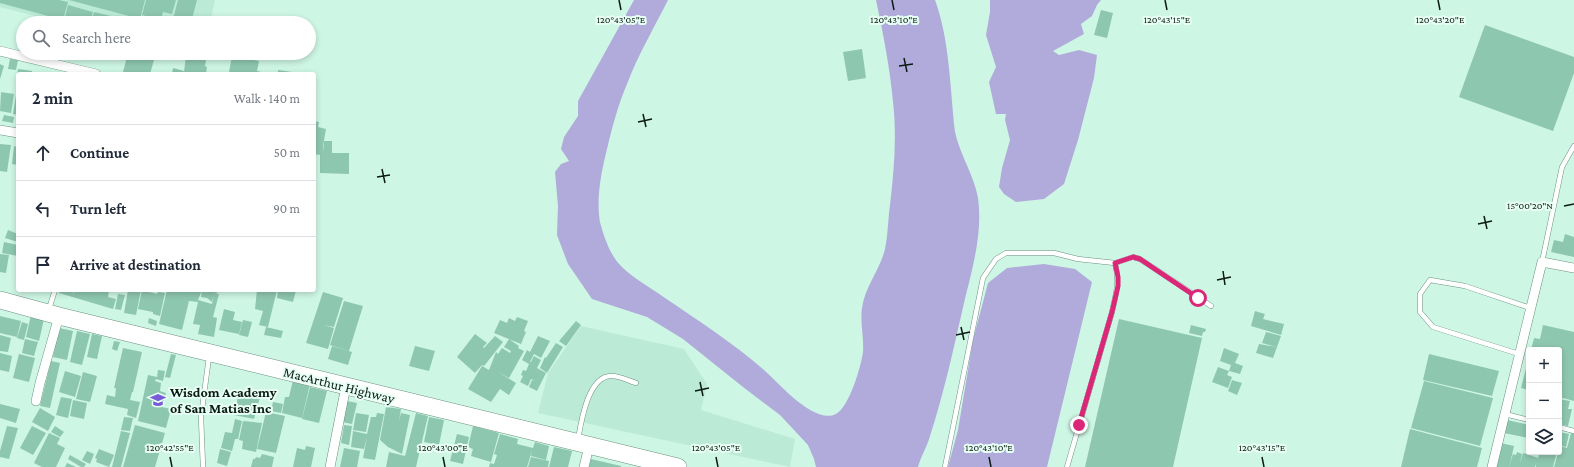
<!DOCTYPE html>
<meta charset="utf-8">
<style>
body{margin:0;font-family:"Crimson Pro",serif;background:#f6f6f7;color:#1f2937}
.controls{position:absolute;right:12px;bottom:12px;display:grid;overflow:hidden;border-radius:4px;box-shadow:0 2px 6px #0003}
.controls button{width:36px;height:36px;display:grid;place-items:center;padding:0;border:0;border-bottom:1px solid #e0e1e3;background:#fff;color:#1f2937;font:20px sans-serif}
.stop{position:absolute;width:12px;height:12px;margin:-9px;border:3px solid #db2777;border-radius:50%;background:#fff}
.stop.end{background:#db2777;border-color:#fff;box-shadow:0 1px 4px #0008}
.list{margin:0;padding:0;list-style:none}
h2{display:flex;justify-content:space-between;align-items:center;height:52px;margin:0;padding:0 16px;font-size:17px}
h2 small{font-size:13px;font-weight:400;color:#747a83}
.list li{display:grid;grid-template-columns:26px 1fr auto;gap:12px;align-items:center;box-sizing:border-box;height:56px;padding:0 16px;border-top:1px solid #e0e1e3}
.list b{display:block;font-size:15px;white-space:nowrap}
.list em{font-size:13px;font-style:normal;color:#747a83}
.icon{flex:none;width:22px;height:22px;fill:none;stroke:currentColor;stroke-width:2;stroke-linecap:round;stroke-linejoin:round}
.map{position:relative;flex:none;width:1574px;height:467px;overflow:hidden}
.search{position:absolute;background:#fff;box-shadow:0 2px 6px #0003;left:16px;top:16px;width:300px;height:44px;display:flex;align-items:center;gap:10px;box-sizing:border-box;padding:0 14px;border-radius:22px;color:#747a83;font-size:15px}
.panel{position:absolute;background:#fff;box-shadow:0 2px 6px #0003;left:16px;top:72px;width:300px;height:220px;border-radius:4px}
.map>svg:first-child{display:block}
</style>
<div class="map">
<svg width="1574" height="467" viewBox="0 0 1574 467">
<rect width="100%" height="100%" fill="#cef6e4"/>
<!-- built -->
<path fill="#bbebd6" d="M0,0h215l-5,23h-148l-62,-16z
M179,53h24l-1,6z
M581,326l103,23 23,35 -6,26 94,29 -5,28 -252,-54 10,-40z"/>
<!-- water -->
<path fill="#b1abdb" d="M634,0h34c-14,28 -30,55 -41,84 -9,21 -15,44 -20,65 -6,24 -11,50 -7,73 4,15 10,33 21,44 13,13 29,21 44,32 34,23 68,45 99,72 15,13 50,55 72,44 13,-7 25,-47 27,-62 1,-15 -3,-29 -1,-44 3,-22 18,-38 23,-59 3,-14 3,-30 5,-44 4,-34 7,-69 3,-103 -3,-34 -10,-69 -17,-102h59c15,41 15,89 20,132 5,23 19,43 23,66 5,35 -6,72 -14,105 -10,44 -20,90 -34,133 -3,11 -9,20 -12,31h-102l-2,-8 -6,-14 -28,-30 -37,-28 -60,-48 -36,-22 -55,-18 -24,-35 -11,-29 1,-29 -3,-34 6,-8 8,-3 -8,-12 3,-12 14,-21v-15z
M990,0h111l-4,5 -5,11 -11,8 3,10 -31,17 6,4 20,-5 18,5 -3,23 -16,62 -14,44 -20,15 -28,3 -12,-8 -5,-7 3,-19 8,-28 -5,-20 1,-6h-10l-7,-32 7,-15 -10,-32 4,-23z
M1044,264l31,5 17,13 -45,185h-99l10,-37 15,-90 15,-57 19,-15z"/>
<!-- building -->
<path fill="#8ec7af" d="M0,0h59l9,2 -5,18 -63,-17z
M69,0h76l-5,19z
M146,0h30l-4,14 -9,-2 -2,8 -19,-5z
M178,0h19l-6,23h-19z
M68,5l25,7 -3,11h-19l-7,-2z
M1101,10l12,3 -6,25 -13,-3z
M94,12l42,10v1h-45z
M1485,25l89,32v16l-21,58 -94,-34z
M862,49l4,29 -18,3 -5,-29z
M68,53h12l-1,3z
M128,53h28l-6,21h-19l-8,-2z
M186,56l20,4 -1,6 2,1 -1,7h-16l-6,-2z
M232,56l27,5 -2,10 13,3h-32l-9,-2z
M10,59l8,1 -2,10 -8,-1z
M0,64l4,2 -4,13z
M173,68l11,3 -1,3h-11z
M18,69l14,2v3h-14v6h-2z
M278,70l21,3v1h-21z
M1,92l13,2 -3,19 -11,-2z
M16,95l2,1v19l-5,-1z
M4,115l10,2 -1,6 -11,-2z
M314,121l5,1 -1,5 8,2 -3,17v6l1,-11h8v12h17v21l-29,-1v-18l-6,-1z
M0,144l11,1 -4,27 -7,-1z
M14,146l4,1v18l-6,-1z
M8,230l10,4v8l-13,-4z
M1565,234l9,3v20l-23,-5 3,-12 9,2z
M4,242l14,3v11l-16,-3z
M0,254l9,1 -3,18 -6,-1z
M59,290h15l-1,5 2,-5h34l-1,7 8,2 -3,10 -54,-16z
M128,290h13l-5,25 -12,-2z
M142,290l15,4 1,-2 7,1 -5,23 -7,-2v-2l-15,-3z
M167,290h35l-4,10 14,4 2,-9 -2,7 -5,-4 -6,-1 1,-7h15v3h-3l5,1 -6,23 4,1 -3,19 -16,-3 2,-9 -7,-1 5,-22 -9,-1 -7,29 -23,-6z
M257,290h20l-9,37 -9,-2 4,-14 -8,-2z
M278,290h18l-3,12 -16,-4z
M323,292l20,6 -9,29 -10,-2 10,3 -6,21 -22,-6z
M118,294l7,1 -4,15 -6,-1z
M344,301l19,5 -14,45 -19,-6z
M224,309l11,3 -2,8 9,2 -3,12 -20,-4z
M1255,311l10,3 -2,5 21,5 -3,11 -30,-9z
M31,315l13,4 -5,22 -13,-4z
M0,316l21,5 -4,16 -17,-4z
M517,317l11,4 -4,10 2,1 -5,12 -27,-11 6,-13 7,3 2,-5 6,3z
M149,318l8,3 -1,5 -8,-3z
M1119,319l83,19 -29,129h-88z
M243,320l9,2 -4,15 -9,-2z
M576,321l5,4 -15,21 -7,-5z
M22,322l6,2 -4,16 -7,-2z
M1191,325l15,4 -1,3h-2l-1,4 -13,-3z
M1543,325l31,7v69l-15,-4v-47h-28l3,-12 6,1z
M266,327l17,4 -2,7 -17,-3z
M59,328l14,3 -6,29 -14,-3z
M77,331l13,3 -8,31 -12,-3z
M1266,332l15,4 -4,11 -15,-4z
M92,334l10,2 -5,23 -10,-2z
M475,334l12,9 -4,4 1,1 11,-12 8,6 -19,24 -2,-1 -7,8 -18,-16z
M0,335l11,3 -3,14 -8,-1z
M538,336l12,5 -9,17 -7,-4 -4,8h1l3,-6 7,4 -4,8 9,5 -9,18 -8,-4 3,-7 3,1 -4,-2 -3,7 -8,-4 3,-6 -2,-1 2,-5 3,1 3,-7 -7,-4 5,-10 3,2z
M25,339l13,3 -4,14 -12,-3z
M509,339l10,7 -1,2 6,3 -15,27 -11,-6 18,11 -7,12 -9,-6 -9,13 -23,-13 14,-23 7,4 7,-18 2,2 4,-6 8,5 1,-2 -7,-4z
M114,341l6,1 -3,9 -5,-2z
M556,343l7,4 -16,26 -7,-5 5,-11 1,1z
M1259,344l18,3 -4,11 -17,-5z
M332,346l20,6 -4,13 -20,-6z
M415,346l20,5 -6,20 -20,-5z
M123,348l19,4 -9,40h-1l-2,8 10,2 -4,16 -9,-3 1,-6 -23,-5 2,-9 8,2 1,-9h-2z
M1224,348l15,6 -4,9 8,3 -3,8 -11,-3 2,-6 -11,-4z
M0,353l12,3 -3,16 -9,-2z
M19,354l16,4 -6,24 -16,-4z
M171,354l5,1 -6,23 -5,-1z
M1429,354l70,17 -7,25 -69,-16z
M51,361l9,2 -10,45 -10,-2z
M1528,361h1v29l-8,-2z
M1218,367l11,4 -2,4 5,2 -4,11 -16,-6z
M158,370l7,1 -2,10 -7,-2 -1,2 6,2 -1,8 6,2 -4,14 9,2 -5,19 -28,-7 10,-46 9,2z
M65,371l16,5 -6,21 -16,-5z
M83,372l14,4 -7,26 -14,-3z
M293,380l17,4 -8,34 -20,-5 3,-16h4z
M1232,380l10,3 -5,12 -9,-4z
M1424,381l69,17 -13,48 -69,-18z
M310,387l17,4 -8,32 -17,-4z
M239,392l21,5 -6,22 -20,-4z
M61,397l11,2 -4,19 -12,-3z
M1559,399l11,2 -2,8h4l-4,17 -9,-2z
M73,400l14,3 -3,16 -14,-3z
M347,401l10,2 -5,21 -10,-2z
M273,402l10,2 -2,9 -10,-2z
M0,404l20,5 -4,14 -16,-5z
M386,407l15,2 -2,12 2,-8 9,2 -8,39 -14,-7 -8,-7z
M40,408l15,9 -7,14 -16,-9z
M266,412l19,4 -9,37 -19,-4z
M356,413l13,2 -3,17 -13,-2z
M377,413l7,1 -9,46 -12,-2 4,-21 -3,12 -13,-2 2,-16 14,3 4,-17h5z
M416,413l12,3 -12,51h-30l3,-15 16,4z
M124,417l9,1 -3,13 -9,-1z
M429,417l15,3 -5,25 -15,-3z
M235,419l7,2 -4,18h-3l-3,12 -11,-3 4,-16 7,1z
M1507,420l22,5v13l-25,-5z
M243,421l19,2 -6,29 -14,-3 1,-8 -4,-1z
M135,425l30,8 -10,34h-32z
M344,425l8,1 -3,19 -8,-2z
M7,426l11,2 -9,31 -9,-2v-6z
M32,426l14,7 -13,22 -13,-7z
M55,426l9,6 -4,5 -9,-5z
M473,426l26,7 -8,29 -20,-6 2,-7 -5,-2z
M1410,429l72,19 -5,19h-76z
M121,431l9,2 -9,34h-9z
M1559,432l10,2 -3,13 -7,-2z
M49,433l11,5 -3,6 8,4 -9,19h-14l-8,-4z
M1571,433l3,1v33h-20l6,-21 7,2z
M457,434l12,3 -6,27 -13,-3z
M500,434l18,5 -1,5 16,4 2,-6 14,4 -3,14 -15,-4 1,-5 -5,16h-38l1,-4 4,1 3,-9 -3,-1z
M1501,443l13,3 -2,9 -6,-2 6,2 -3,12h-14z
M306,446l9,2 -4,19h-18l4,-19 8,2z
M554,447l18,4 -4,16h-19z
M344,448l16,3 -3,16h-17z
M99,449l15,6 -5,12 -13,-5 1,-3 -2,-1z
M220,449l11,3 -4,14 -10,-3z
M87,451l7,3 -4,10 -8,-4z
M1517,452l5,2 -2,9 3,-10 15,5 2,-6h17l-4,15h-17v-3l-1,3h-26l4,-13 3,1z
M262,454l12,3 -2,10h-21l2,-8h2l1,-2 4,1z
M70,455l16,9 -2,3h-3l-13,-8z
M531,457l18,4 -1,6h-20z
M591,459l30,7v1h-33z
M67,463l9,4h-11z"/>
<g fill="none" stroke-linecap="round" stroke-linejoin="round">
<!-- lane casing -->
<g stroke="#6c9181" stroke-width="5.5">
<path id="lane" d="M1542,262l20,-95 12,-21
M1115,263l18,-6 7,2 71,47
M49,309l6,-19
M1519,354l-86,-27 -13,-15v-18l10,-14 35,6 65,22
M1505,414l24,6
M1559,427l15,4
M578,440c3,-18 10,-65 34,-64 8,0 17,5 24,7
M203,467l-2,-50 8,-60
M945,467l38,-189 13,-19 10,-6h48l24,6 37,4c5,20 1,30 -3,49l-45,155"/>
</g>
<!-- street casing -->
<g stroke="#6c9181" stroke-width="10">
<path id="street" d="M0,51l96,23
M0,130l18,3
M36,401l4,-18 19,-67
M330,467l16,-81
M584,467l5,-21
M1492,467l50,-205 32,6"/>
</g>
<!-- highway casing -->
<g stroke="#6c9181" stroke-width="18">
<path id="highway" d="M0,300l59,16 619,151"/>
</g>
<!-- lane -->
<use href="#lane" stroke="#fff" stroke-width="4.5"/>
<!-- street -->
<use href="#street" stroke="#fff" stroke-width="9"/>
<!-- highway -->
<use href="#highway" stroke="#fff" stroke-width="17"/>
</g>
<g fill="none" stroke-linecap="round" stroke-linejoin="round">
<!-- route -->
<path stroke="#db2777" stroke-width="5" d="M1079,425l33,-113 6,-26v-9l-3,-14 18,-6 7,2 58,39"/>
</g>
<!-- ticks -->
<path fill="none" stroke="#0c1a14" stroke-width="1.5" d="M619,0l2,10M892,0l2,10M1165,0l2,10M1438,0l2,10M904,58l3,14M899,66l14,-2M643,114l3,13M638,122l14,-3M382,169l3,14M377,177l13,-2M1564,206l10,-2M1484,216l3,13M1478,224l14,-3M1223,271l2,14M1217,280l14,-3M961,327l3,13M956,335l14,-3M700,382l3,14M695,391l14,-3M170,457l2,10M443,457l2,10M716,457l2,10M989,457l2,10M1262,457l2,10"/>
<!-- icons -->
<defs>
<g id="school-bare" transform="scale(1.2)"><path d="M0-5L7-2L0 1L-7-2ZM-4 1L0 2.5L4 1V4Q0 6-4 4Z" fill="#785bd6" stroke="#e7fff4" stroke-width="2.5" paint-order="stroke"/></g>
</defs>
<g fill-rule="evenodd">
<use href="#school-bare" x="158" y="400"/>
</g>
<g text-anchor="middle" stroke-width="4" stroke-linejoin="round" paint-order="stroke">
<!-- street labels -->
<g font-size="14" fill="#0c1a14" stroke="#e7fff4">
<text transform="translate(339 385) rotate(14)" y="5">MacArthur Highway</text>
</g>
<!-- poi labels -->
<g font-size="14" font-weight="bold" fill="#0c1a14" stroke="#e7fff4" text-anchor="start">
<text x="170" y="397">Wisdom Academy<tspan x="170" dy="16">of San Matias Inc</tspan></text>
</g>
</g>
<g font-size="10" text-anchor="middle" fill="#0c1a14" stroke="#e7fff4" stroke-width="4" stroke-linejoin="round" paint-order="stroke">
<text x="621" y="23">120°43'05"E</text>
<text x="894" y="23">120°43'10"E</text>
<text x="1167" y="23">120°43'15"E</text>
<text x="1440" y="23">120°43'20"E</text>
<text x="1530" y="209">15°00'20"N</text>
<text x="170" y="451">120°42'55"E</text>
<text x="443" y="451">120°43'00"E</text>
<text x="716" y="451">120°43'05"E</text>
<text x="989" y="451">120°43'10"E</text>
<text x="1262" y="451">120°43'15"E</text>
</g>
</svg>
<div class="controls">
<button>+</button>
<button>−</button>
<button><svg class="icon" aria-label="layers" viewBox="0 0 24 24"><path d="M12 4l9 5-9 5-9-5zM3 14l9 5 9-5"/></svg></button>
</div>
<div class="stop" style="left:1198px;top:298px"></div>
<div class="stop end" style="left:1079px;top:425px"></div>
<div class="search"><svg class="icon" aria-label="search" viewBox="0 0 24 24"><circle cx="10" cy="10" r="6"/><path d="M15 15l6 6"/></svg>Search here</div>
<section class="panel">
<h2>2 min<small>Walk · 140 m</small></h2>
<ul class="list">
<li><svg class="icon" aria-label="ahead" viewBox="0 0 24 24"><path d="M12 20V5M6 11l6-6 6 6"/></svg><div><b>Continue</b></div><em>50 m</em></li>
<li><svg class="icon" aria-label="left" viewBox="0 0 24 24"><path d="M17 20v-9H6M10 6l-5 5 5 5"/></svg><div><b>Turn left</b></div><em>90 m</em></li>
<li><svg class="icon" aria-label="arrive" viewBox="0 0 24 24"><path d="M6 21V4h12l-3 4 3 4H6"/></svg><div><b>Arrive at destination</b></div></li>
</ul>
</section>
</div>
